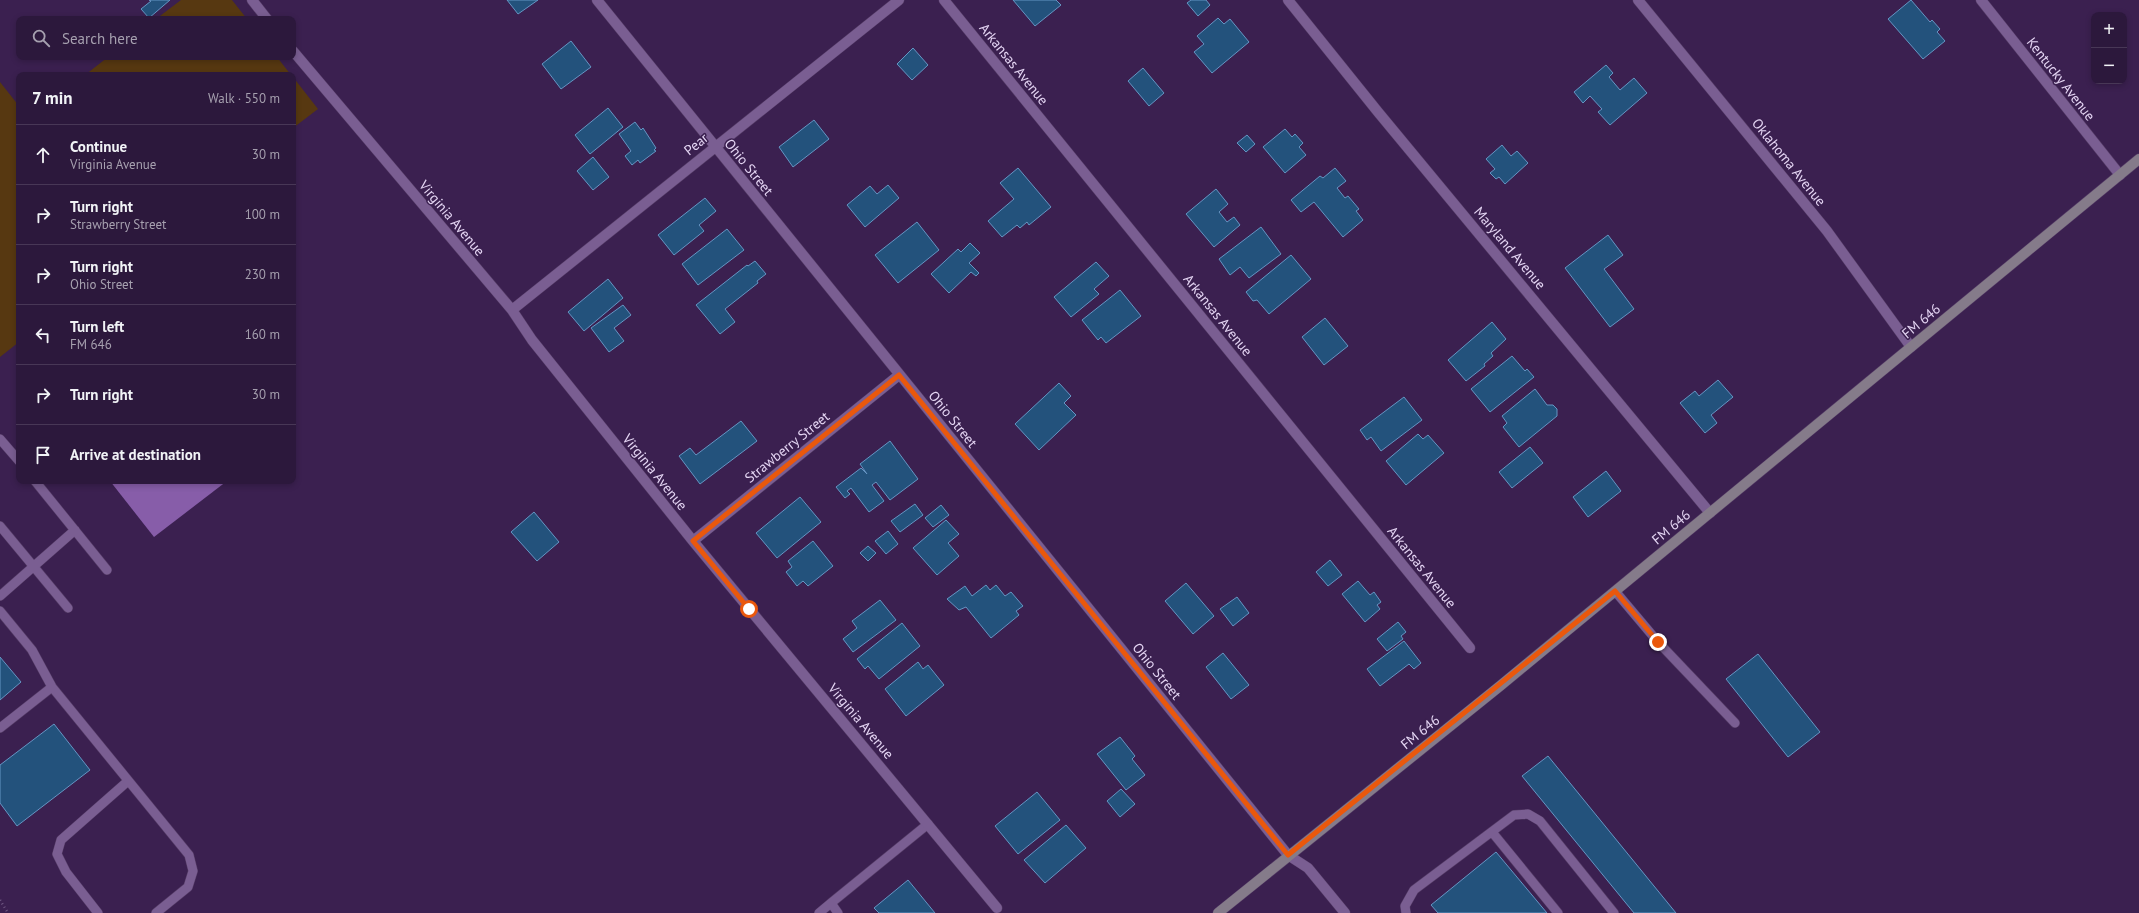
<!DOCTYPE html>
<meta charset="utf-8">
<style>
body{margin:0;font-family:"PT Sans",sans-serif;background:#382547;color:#f1f3f6}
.controls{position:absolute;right:12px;top:12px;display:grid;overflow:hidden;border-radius:8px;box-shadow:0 2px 6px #0003}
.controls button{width:36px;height:36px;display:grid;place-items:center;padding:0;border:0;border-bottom:1px solid #483756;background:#2c183c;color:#f1f3f6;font:20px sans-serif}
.stop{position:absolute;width:12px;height:12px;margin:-9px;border:3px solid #ea580c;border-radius:50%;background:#fff}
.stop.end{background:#ea580c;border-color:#fff;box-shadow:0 1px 4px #0008}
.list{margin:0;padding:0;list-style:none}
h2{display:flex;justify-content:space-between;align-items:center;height:52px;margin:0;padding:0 16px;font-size:17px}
h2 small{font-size:13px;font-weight:400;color:#a6a0af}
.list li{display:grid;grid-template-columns:26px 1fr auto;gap:12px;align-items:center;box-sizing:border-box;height:60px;padding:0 16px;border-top:1px solid #483756}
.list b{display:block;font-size:15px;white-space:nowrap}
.list p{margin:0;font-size:13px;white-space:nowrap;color:#a6a0af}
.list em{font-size:13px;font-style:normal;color:#a6a0af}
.icon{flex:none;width:22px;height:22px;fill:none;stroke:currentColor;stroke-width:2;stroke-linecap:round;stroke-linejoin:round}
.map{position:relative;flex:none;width:2139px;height:913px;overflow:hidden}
.search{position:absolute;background:#2c183c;box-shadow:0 2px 6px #0003;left:16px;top:16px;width:280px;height:44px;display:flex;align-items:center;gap:10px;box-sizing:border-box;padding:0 14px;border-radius:8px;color:#a6a0af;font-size:15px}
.panel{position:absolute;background:#2c183c;box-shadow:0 2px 6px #0003;left:16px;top:72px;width:280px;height:412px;border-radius:8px}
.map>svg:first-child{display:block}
</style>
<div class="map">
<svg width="2139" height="913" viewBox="0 0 2139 913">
<rect width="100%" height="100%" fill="#3b2050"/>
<!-- green -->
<path fill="#573811" d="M181,0h51l15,19h-91z
M108,57h169l14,18h-206z
M293,77l25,32 -25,19z
M0,82l19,24v236l-19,15z"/>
<!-- water -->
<path fill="#875da9" d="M110,481h117l-73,56z"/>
<!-- building -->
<path fill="#23527c" stroke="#6595c3" d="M149,0h21l-21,18 -8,-9 10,-8z
M507,0h31l-20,14z
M1013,0h43l5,5 -26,21z
M1191,0h15l4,5 -12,11 -11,-13z
M1911,0l19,22 2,-2 8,9 -3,3 8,9 -22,18 -35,-40z
M1218,18l6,6 6,-5 19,23 -37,31 -18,-21 10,-8 -7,-8z
M571,41l20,26 -30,22 -19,-25z
M913,48l15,17 -16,15 -15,-16z
M1606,65l7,8 -4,4 11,13 14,-12 13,15 -37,32 -12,-13 4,-3 -12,-13 -7,7 -9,-11z
M1143,68l21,25 -15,13 -21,-25z
M608,108l15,19 -33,27 -15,-19z
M814,120l15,19 -36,28 -14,-20z
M635,122l6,8 2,-2 13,20 -2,2 2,1 -16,12 -2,-3 -6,5 -7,-9 6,-5 -12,-17z
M1285,129l7,8 3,-3 8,9 -4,4 7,8 -21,18 -22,-26z
M1247,135l8,9 -9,8 -9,-9z
M1502,145l9,11 6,-5 11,12 -23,21 -6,-7 -3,2 -6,-6 5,-4 -9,-10z
M593,157l16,20 -16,13 -16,-19z
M1018,168l33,39 -22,18 -2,-3 -7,6 -3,-3 -15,12 -14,-16 26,-22 -14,-16z
M1335,168l11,13 -9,7 8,10 3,-2 11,13 -3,2 7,9 -20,17 -29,-35 -13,10 -10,-12 29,-24 3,2z
M888,185l11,13 -34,29 -18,-22 23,-19 7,8z
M1216,189l12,15 -9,8 8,10 7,-5 6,8 -26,22 -28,-33z
M705,198l11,13 -17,14 5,6 -30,24 -16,-20z
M917,222l22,28 -41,33 -23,-28z
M1261,227l20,27 -32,24 -9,-11 -10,8 -11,-16z
M727,229l17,21 -46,35 -16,-21z
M1608,235l15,20 -19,14 30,40 -24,18 -45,-59z
M970,243l10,10 -11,10 10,10 -3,3 -5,-4 -22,21 -18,-19 27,-25 3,3z
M1291,255l20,24 -42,35 -12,-14 -4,1 -7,-9z
M755,261l11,13 -9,7 1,2 -33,26 10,13 -15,12 -24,-29 51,-40 1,1z
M1096,262l13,14 -15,13 5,5 -28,23 -17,-20z
M608,279l15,19 -39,33 -16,-19z
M1120,290l21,26 -35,27 -5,-6 -3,3 -16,-20z
M623,305l8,10 -17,13 10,13 -15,11 -18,-24z
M1325,318l23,28 -24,19 -22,-28z
M1492,322l14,17 -15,14 2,3 -9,8 1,2 -19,15 -18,-21z
M1512,356l13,15 2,-2 7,8 -44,35 -19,-23z
M1718,380l15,17 -22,18 6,8 -12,10 -25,-30 15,-12 4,5z
M1059,383l12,13 -7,7 12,12 -37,35 -24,-26z
M1535,389l12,16h6l4,4v7l-38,31 -16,-20 4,-4 -5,-7z
M1404,397l18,23 -41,31 -10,-14 -4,3 -7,-10z
M741,421l16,20 -57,43 -21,-28 11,-8 6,7z
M1418,434l5,5 5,-4 16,18 -38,32 -20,-24z
M890,441l28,38 -28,21 -14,-18 -4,3 12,16 -15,11 -18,-24 -4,3 3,3 -5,4 -9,-11 25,-19 6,6 -7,-10z
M1530,447l13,16 -31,25 -13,-16z
M1606,471l15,20 -33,26 -15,-20z
M800,497l21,25 -44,36 -21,-25z
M915,504l8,11 -23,17 -9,-11z
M941,505l8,10 -16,12 -8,-9z
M534,512l25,30 -22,19 -26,-29z
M946,520l13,14 -11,9 11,13 -22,19 -24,-27z
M888,531l10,13 -12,10 -11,-13z
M813,541l20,25 -25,20 -5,-5 -6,5 -11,-14 6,-5 -4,-6z
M868,546l8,7 -8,8 -8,-8z
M1330,560l12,15 -14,11 -12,-14z
M1358,581l12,14 4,-3 7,10 -4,3 3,4 -15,13 -23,-28z
M1186,583l28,33 -21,18 -28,-33z
M986,585l4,5 6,-5 9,11 6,-4 12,14 -7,5 3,4 -28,23 -25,-31 -7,3 -12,-11 18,-13 7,10z
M1237,597l12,16 -16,13 -13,-17z
M880,600l16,20 -43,32 -10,-13 14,-11 -5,-7z
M1398,622l8,10 -5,4 2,3 -16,12 -10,-12z
M902,623l18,23 -41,33 -11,-13 -3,3 -8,-10z
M1404,641l17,22 -7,6 -5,-5 -29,22 -13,-17z
M1223,653l26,32 -18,14 -25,-32z
M1758,654l62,78 -32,25 -62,-78z
M0,657l21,25 -21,18z
M918,662l5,7 5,-4 16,20 -38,31 -21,-27z
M54,724l36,46 -73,56 -17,-23v-38z
M1120,737l15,19 -3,3 13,16 -19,15 -29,-36z
M1548,756l128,157h-42l-112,-137z
M1121,789l14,15 -15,13 -13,-16z
M1037,792l23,28 -42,34 -23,-28z
M1066,825l20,23 -41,35 -21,-23z
M1496,852l51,61h-109l-7,-8z
M908,880l27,33h-56l-5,-5z"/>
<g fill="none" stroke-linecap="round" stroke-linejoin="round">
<!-- service casing -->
<g stroke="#553c66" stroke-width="10">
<path id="service" d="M0,439l19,22
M35,481l72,89
M0,526l68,82
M1615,591l43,51 77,81
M0,596l75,-66
M0,611l32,39 20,37 137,168 4,16 -5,16 -32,26
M0,728l52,-41
M1492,832l66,81
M98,913l-32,-41 -9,-18 4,-14 67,-59
M819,913l12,-10
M838,913l-7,-10 97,-79
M1406,913l-1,-7 9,-16 100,-75 14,-1 12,7 74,92"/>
</g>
<!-- minor casing -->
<g stroke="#553c66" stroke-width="11">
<path id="minor" d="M252,0l15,19
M597,0l691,855 20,13 37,45
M944,0l526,648
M1288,0l90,112 332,401
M1638,0l189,231 84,116
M1981,0l139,175
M293,51l219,259 20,30 161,201 304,367
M512,310l387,-310
M693,541l206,-166"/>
</g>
<!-- secondary casing -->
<g stroke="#553c66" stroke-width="11">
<path id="secondary" d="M1218,913l282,-227 639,-527"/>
</g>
<!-- path -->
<path stroke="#705983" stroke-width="2.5" stroke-dasharray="1 3" stroke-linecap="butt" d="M0,900l8,13"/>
<!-- service -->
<use href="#service" stroke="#7a5e92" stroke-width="9"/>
<!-- minor -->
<use href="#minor" stroke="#7a5e92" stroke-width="10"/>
<!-- secondary -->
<use href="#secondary" stroke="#857b8a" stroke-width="10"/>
</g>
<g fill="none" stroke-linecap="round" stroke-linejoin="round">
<!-- route -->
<path stroke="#ea580c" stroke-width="5" d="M749,609l-56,-68 206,-166 389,480 327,-264 43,51"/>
</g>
<g text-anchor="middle" stroke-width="3" stroke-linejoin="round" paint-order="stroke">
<!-- street labels -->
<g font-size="14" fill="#e5d6f4" stroke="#3b2050">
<text transform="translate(1014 64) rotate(51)" y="5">Arkansas Avenue</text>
<text transform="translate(2061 79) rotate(52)" y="5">Kentucky Avenue</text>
<text transform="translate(696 144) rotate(-39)" y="5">Pear</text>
<text transform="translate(1789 162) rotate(51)" y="5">Oklahoma Avenue</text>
<text transform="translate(749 167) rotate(51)" y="5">Ohio Street</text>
<text transform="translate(452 218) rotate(50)" y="5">Virginia Avenue</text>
<text transform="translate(1510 248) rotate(50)" y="5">Maryland Avenue</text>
<text transform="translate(1218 315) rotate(51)" y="5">Arkansas Avenue</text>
<text transform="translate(1921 321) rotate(-40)" y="5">FM 646</text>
<text transform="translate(953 419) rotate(51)" y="5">Ohio Street</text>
<text transform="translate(787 447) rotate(-39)" y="5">Strawberry Street</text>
<text transform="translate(655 472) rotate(51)" y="5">Virginia Avenue</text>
<text transform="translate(1671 527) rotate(-40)" y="5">FM 646</text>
<text transform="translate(1422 567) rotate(51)" y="5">Arkansas Avenue</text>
<text transform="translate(1157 671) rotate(51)" y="5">Ohio Street</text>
<text transform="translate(861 721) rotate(50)" y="5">Virginia Avenue</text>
<text transform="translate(1420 732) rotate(-39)" y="5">FM 646</text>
</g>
</g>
</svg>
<div class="controls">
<button>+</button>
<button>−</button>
</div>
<div class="stop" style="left:749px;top:609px"></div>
<div class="stop end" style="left:1658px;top:642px"></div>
<div class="search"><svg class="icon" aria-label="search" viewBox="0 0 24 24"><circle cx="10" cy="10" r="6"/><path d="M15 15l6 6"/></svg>Search here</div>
<section class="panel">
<h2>7 min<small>Walk · 550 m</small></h2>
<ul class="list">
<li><svg class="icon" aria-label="ahead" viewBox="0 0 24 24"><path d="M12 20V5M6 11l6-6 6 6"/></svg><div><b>Continue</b><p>Virginia Avenue</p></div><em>30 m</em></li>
<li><svg class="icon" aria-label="right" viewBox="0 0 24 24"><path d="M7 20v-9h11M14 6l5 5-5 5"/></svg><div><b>Turn right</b><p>Strawberry Street</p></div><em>100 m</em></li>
<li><svg class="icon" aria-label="right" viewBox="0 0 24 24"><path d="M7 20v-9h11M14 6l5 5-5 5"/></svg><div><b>Turn right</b><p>Ohio Street</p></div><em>230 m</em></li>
<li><svg class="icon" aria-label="left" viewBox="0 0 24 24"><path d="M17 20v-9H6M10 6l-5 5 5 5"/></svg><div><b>Turn left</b><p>FM 646</p></div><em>160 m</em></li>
<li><svg class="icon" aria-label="right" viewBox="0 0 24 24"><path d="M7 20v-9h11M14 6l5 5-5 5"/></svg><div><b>Turn right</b></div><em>30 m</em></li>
<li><svg class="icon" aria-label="arrive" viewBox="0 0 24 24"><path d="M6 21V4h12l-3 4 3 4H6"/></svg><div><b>Arrive at destination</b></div></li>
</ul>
</section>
</div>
